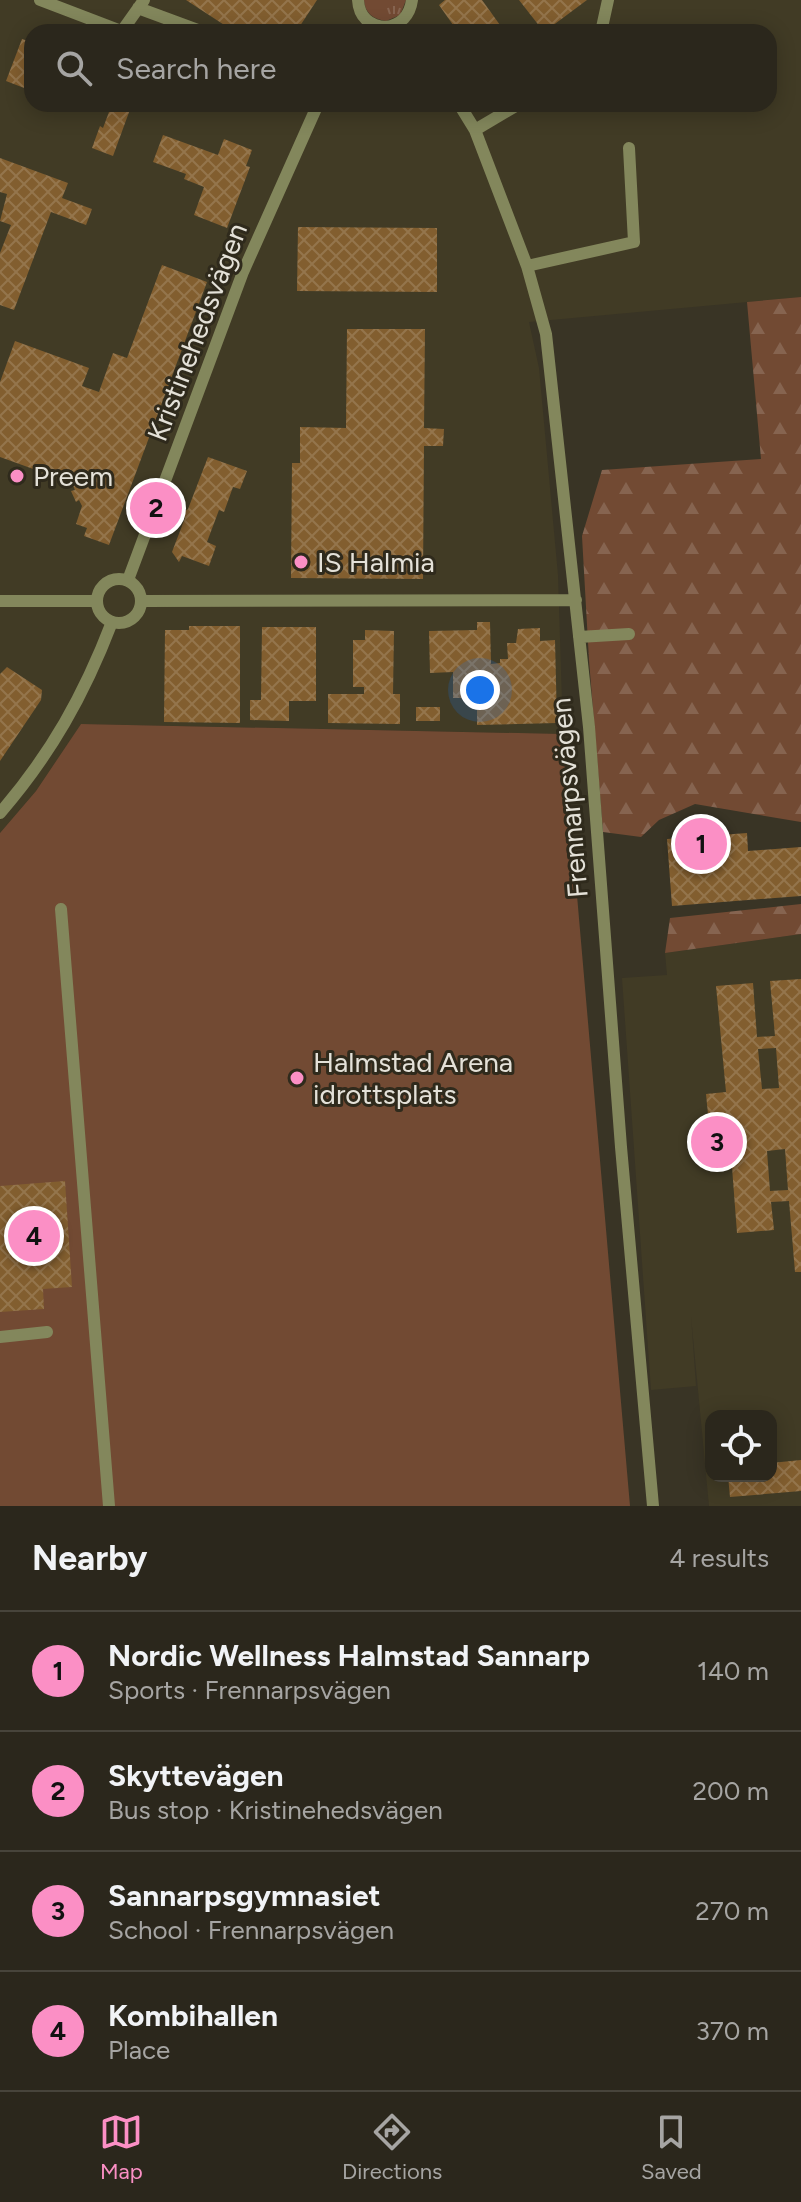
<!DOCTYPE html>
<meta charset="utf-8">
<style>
body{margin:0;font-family:Figtree,sans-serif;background:#373329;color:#f1f3f6}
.controls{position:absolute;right:24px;bottom:24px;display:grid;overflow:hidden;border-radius:16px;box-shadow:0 4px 20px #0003}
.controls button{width:72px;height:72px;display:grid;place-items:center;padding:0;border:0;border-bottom:2px solid #47443b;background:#2b271c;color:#f1f3f6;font:40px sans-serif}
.you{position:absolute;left:480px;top:690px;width:28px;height:28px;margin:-20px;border:6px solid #fff;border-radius:50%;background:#1a73e8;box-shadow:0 0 0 12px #1a73e833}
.badge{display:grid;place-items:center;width:52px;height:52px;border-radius:50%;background:#fb8fc5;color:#111;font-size:26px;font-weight:700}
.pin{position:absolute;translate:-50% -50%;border:4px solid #fff;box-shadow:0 2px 8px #0006}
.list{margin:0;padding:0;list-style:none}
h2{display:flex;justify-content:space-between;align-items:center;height:104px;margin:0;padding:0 32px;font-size:34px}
h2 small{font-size:26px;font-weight:400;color:#a6a5a3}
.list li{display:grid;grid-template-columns:52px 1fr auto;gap:24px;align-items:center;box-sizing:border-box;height:120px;padding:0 32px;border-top:2px solid #47443b}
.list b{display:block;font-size:30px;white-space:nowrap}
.list p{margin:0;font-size:26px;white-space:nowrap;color:#a6a5a3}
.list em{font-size:26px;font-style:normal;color:#a6a5a3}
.icon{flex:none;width:44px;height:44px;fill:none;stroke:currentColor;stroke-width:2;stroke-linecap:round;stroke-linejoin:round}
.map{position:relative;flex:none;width:801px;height:1506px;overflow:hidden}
.search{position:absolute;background:#2b271c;box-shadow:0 4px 20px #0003;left:24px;right:24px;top:24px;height:88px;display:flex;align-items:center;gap:20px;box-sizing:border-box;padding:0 28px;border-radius:24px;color:#a6a5a3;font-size:30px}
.sheet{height:584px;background:#2b271c}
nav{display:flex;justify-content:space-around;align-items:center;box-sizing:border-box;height:112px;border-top:2px solid #47443b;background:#2b271c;font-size:22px;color:#a6a5a3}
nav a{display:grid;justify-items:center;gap:4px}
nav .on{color:#fb8fc5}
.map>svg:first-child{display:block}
</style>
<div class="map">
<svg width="801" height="1506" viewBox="0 0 801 1506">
<defs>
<pattern id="grass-tufts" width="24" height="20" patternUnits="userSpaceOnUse" patternTransform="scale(2)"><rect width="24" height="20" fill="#724a33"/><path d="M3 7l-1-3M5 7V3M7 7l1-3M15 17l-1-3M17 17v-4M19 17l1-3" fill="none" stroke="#866450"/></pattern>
<pattern id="forest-firs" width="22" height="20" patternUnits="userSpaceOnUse" patternTransform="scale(2)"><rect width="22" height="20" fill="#724a33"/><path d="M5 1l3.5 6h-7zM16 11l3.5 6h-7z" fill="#866450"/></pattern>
<pattern id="building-cross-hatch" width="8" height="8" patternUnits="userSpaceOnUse" patternTransform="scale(2)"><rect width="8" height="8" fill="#825e2f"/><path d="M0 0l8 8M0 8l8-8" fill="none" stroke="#94754c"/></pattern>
</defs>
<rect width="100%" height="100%" fill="#393425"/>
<!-- built -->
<path fill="#413b25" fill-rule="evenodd" d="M0,0h801v297l-272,25 10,46 19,207 5,159 -482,-10 -45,67 -36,42zM32,32h737v72h-737z
M801,934v572h-92l-18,-190 5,70 -45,4 -29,-412 45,-3 -2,-22zM711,1416h60v60h-60z"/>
<!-- grass -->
<path fill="url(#grass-tufts)" d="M364,0h42l-6,15 -14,6c-13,-2 -21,-8 -22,-21z"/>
<!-- forest -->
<path fill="url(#forest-firs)" d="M801,297v525l-106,-18 -36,16 -18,17 -38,-5 -14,-172 -7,-124 20,-66 159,-11 -14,-157z
M801,904v30l-136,19 5,-35z"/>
<!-- park -->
<path fill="#724a33" d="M81,724l482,10 67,772h-630v-673l36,-42z"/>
<!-- building -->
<path fill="url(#building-cross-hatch)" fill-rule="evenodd" d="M186,0h131l-21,32h-61z
M445,0h37l23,32h-47l-19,-27z
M519,0h68l-43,32z
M29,37l3,1v53l-26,-10 16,-42 6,2z
M112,104h20l-19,52 -21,-8 8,-22 3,2z
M163,135l55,20 6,-16 28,11 -6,16 4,1 -23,61 -33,-13 10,-28 -20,-8 2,-5 -33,-12z
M0,158l68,25 -6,15 30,11 -6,16 -35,-13 -37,98 -14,-5v-52l11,-28 -11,-4 7,-27 -7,-2z
M298,227l139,1v64l-140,-1z
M162,265l45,17 -98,263 -25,-9 3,-8 -11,-4 6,-18 -3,-6 -3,2 -5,-11 4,-1 -3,-7 -72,-26v-75l15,-41 74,27 -7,18 17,6 14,-39 14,5z
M347,329h78l-1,99 20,1 -1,17h-19l-1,133 -132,-1 1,-115h8v-36l46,1z
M208,457l39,14 -7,18 -7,-2 -9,25 -5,-2 -12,32 9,4 -7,20 -27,-10 -3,6 -7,-10 13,-34 -3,-5 6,-4z
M477,622h13l1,42 9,-1v-4h8l-1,-16h9l2,-14 22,-1v13l15,-1 2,83 -80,2v-27h-24v-26l-23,1 -1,-42 48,-1z
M189,626h51v97l-76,-1 1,-92h24z
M262,627h54v74h-27v20l-39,-1v-20h11z
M365,630l29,1 -1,63h7v30l-72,-1v-29h36v-7h-11v-47h12z
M7,667l35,23 -1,10 -41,61v-87z
M416,707h24v14h-24z
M747,833l1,18 53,-4v49l-129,10 -5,-67z
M801,979v293h-6l-6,-71 -18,1 3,28 -37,3 -6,-79 -19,1 -6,-61 20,-2 -10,-106 37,-3 4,54 18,-1 -5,-55zM776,1048l3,40 -17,1 -4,-40zM785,1149l3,41 -18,1 -3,-40z
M65,1181l7,106 -29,2 1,20 -44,3v-126z
M801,1460v31l-71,6 -2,-21h43v-13z"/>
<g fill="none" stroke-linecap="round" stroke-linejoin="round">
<!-- minor -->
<path stroke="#83875c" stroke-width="12" d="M40,0l84,32
M358,0c1,17 11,26 28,27 15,-2 24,-12 26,-27
M138,8l65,24
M122,31l22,-31
M601,32l7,-32
M459,104l16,26 52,136 19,68 43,393 32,420 32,359
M475,130l44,-26
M527,266l107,-24 -5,-94
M97 601a22 22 0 1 1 44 0a22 22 0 1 1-44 0Z
M128,580l115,-308 75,-168
M0,601h97
M141,601l435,-1
M579,637l50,-3
M0,813c51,-59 84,-118 112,-191
M61,909l48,597
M0,1337l47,-5"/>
</g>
<!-- markers -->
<g fill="#fb8fc5" stroke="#2f2a1c" stroke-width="3">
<circle cx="17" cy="476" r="8"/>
<circle cx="301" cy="562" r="8"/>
<circle cx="297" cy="1078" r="8"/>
</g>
<g text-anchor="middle" stroke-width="6" stroke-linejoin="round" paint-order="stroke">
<!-- street labels -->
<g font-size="28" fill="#e4e1d8" stroke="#2f2a1c">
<text transform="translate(197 332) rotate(-69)" y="10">Kristinehedsvägen</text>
<text transform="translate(569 798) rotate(-95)" y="10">Frennarpsvägen</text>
</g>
<!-- poi labels -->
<g font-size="28" fill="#e4e1d8" stroke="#2f2a1c" text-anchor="start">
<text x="33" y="486">Preem</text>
<text x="317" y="572">IS Halmia</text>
<text x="313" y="1072">Halmstad Arena<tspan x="313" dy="32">idrottsplats</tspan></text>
</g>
</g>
</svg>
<div class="controls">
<button><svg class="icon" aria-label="locate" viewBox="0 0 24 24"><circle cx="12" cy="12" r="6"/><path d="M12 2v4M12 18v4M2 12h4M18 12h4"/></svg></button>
</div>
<div class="you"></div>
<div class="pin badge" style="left:701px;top:844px">1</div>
<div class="pin badge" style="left:156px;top:508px">2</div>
<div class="pin badge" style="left:717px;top:1142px">3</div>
<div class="pin badge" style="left:34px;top:1236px">4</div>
<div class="search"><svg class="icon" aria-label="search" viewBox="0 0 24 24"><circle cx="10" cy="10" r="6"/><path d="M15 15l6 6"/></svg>Search here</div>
</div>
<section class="sheet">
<h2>Nearby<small>4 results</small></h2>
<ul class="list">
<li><span class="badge">1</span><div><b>Nordic Wellness Halmstad Sannarp</b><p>Sports · Frennarpsvägen</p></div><em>140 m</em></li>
<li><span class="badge">2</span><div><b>Skyttevägen</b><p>Bus stop · Kristinehedsvägen</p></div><em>200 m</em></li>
<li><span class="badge">3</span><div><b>Sannarpsgymnasiet</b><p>School · Frennarpsvägen</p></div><em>270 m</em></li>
<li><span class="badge">4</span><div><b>Kombihallen</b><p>Place</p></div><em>370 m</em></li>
</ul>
</section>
<nav>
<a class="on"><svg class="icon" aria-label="map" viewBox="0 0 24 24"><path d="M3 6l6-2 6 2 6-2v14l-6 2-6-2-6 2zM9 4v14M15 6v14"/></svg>Map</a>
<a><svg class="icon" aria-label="directions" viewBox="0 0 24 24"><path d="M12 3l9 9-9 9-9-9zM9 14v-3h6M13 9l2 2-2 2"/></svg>Directions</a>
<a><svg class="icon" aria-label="saved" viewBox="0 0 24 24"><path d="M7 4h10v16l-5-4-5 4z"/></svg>Saved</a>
</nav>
